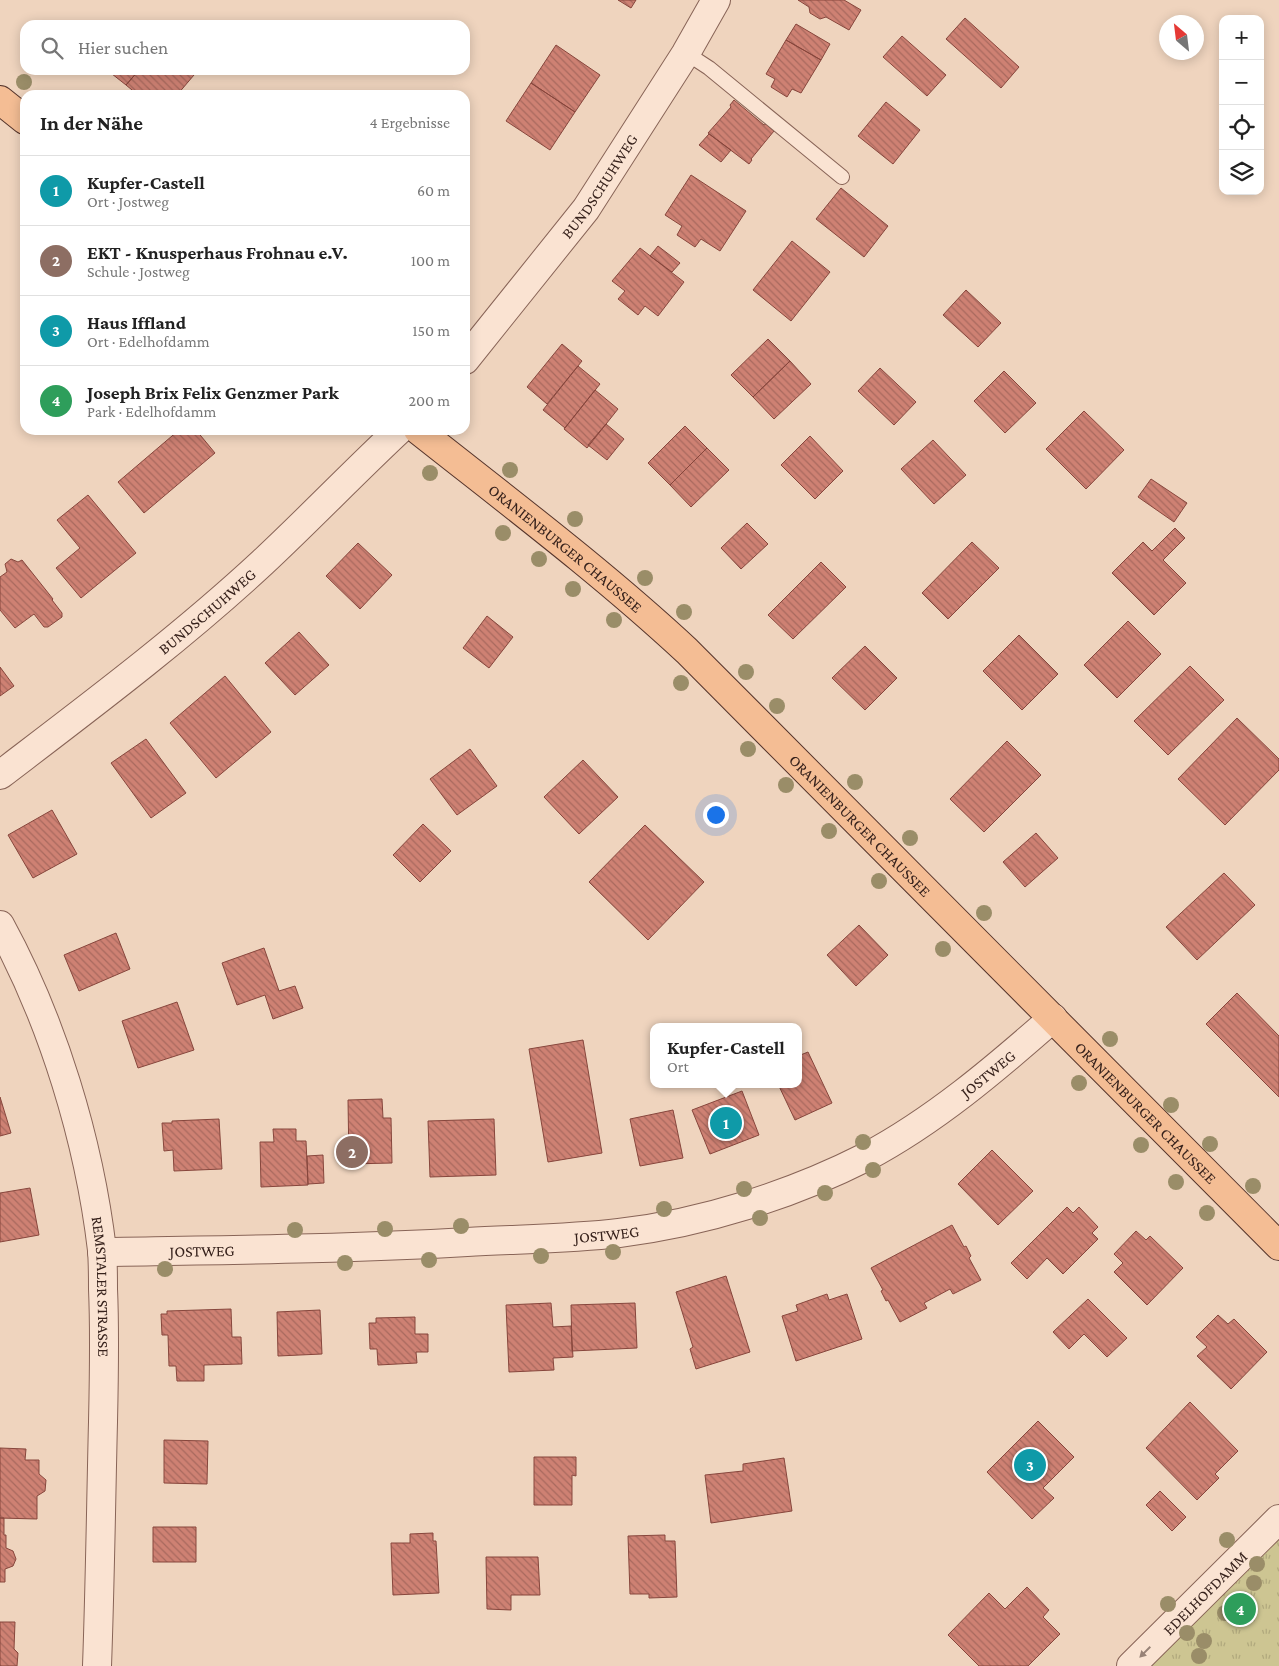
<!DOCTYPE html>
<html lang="de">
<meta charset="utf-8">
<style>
body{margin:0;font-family:"Crimson Pro",serif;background:#f2f2f2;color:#222}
.controls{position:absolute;right:15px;top:15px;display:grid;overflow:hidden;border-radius:10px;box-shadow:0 2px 12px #0003}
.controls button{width:45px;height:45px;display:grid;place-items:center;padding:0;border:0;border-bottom:1px solid #e0e0e0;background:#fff;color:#222;font:25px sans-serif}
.compass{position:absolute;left:1159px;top:15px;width:45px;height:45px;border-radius:50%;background:#fff;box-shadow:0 2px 12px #0003;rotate:332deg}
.you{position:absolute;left:715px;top:814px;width:18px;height:18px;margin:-12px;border:4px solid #fff;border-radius:50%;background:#1a73e8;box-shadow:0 0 0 8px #1a73e833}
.badge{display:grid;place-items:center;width:32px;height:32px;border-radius:50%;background:#0f766e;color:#fff;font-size:16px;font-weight:700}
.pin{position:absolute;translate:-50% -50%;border:2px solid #fff;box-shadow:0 1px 5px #0006}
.popup{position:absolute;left:650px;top:1023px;width:152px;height:65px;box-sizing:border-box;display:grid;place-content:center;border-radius:10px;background:#fff;filter:drop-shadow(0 1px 4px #0005);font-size:16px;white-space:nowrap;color:#767676}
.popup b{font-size:19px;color:#222}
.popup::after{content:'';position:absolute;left:50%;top:100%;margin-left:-10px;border:10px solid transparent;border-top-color:#fff}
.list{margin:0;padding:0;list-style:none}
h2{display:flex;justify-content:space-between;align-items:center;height:65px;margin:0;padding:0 20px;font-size:21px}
h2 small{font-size:16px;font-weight:400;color:#767676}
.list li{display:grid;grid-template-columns:32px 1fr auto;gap:15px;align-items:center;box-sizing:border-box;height:70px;padding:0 20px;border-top:1px solid #e0e0e0}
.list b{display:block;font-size:19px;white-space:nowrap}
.list p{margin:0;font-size:16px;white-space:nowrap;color:#767676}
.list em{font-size:16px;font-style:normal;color:#767676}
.icon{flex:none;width:28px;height:28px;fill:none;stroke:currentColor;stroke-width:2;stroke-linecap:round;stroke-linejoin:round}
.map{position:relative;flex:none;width:1279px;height:1666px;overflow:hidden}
.search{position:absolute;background:#fff;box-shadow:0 2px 12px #0003;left:20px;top:20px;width:450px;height:55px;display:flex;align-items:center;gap:12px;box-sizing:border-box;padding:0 18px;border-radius:15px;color:#767676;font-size:19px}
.panel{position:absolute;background:#fff;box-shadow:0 2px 12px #0003;left:20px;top:90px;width:450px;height:345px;border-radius:15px}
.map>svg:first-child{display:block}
</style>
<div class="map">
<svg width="1279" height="1666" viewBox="0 0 1279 1666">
<defs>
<pattern id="park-tufts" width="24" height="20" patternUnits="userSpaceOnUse" patternTransform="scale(1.25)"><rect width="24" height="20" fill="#cdc592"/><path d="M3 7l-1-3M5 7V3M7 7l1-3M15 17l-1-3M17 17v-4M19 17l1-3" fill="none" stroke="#b1a97d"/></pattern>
<pattern id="building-back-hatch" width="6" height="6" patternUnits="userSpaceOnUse" patternTransform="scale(1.25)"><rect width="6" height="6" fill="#ce8173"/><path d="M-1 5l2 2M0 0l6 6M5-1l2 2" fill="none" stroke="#a8695e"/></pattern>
</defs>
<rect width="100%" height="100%" fill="#efd4be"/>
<!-- park -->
<path fill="url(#park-tufts)" d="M1279,1532v134h-135z"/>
<!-- building -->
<path fill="url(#building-back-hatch)" stroke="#87463c" d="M618,0h18l-5,8z
M798,0h46l17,10 -12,20 -23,-13 -6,2 -10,-6 -1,-6z
M965,18l54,49 -18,21 -55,-49z
M796,24l34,20 -9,16 -35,-20z
M902,36l44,39 -19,21 -44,-39z
M786,40l35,20 -20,33 -9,-4 -5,8 -16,-10 4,-8 -9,-5z
M556,45l44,30 -25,37 -44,-29z
M107,70h32l-13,15z
M139,70h49l6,5 -17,20h-39l-12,-10z
M531,83l44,29 -25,38 -44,-29z
M734,100l30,25 2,-1 8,7 -23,28 1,1 -3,4 -41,-31 23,-26 -1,-2z
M886,102l34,28 -27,34 -35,-28z
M709,134l22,16 -10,12 -22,-17z
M691,175l55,36 -26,40 -19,-12 -6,8 -18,-12 5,-9 -17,-11z
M841,188l47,38 -24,31 -48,-38z
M792,241l38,31 -39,49 -38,-31z
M658,246l22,17 -8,9 -22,-16z
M640,248l44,34 -26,34 -13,-10 -7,9 -20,-16 7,-8 -13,-10z
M966,290l35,33 -23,24 -35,-32z
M768,339l22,22 -37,36 -22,-22z
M562,344l20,17 -35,43 -20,-17z
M790,361l21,23 -37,35 -21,-22z
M578,366l22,18 -35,44 -22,-18z
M880,368l36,34 -22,23 -36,-34z
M1004,371l32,32 -31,30 -31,-32z
M595,390l23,19 -31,39 -23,-19z
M1084,411l40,39 -38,39 -40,-40z
M606,424l18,15 -17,21 -19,-15z
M685,426l22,22 -37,37 -22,-22z
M179,430h17l19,23 -71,60 -26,-31z
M810,436l33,35 -28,28 -34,-34z
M933,440l33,35 -32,29 -33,-35z
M707,448l22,22 -38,37 -21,-22z
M1151,479l36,24 -13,19 -36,-25z
M88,495l48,58 -55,45 -25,-30 24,-20 -23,-28z
M747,523l21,21 -27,25 -20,-21z
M1175,528l10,10 -22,22 23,23 -32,32 -42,-42 31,-31 9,9z
M972,542l27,26 -51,51 -26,-26z
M358,543l34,32 -32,34 -34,-33z
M11,559l7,3 4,-2 31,39 -1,1 10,13v4l-14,10h-4l-10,-13 -19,14 -15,-18v-33l7,-5 -2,-8z
M821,562l25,25 -53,52 -25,-24z
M487,616l26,21 -24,31 -26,-20z
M1128,621l33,33 -44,44 -33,-33z
M299,632l30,33 -34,30 -30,-32z
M1019,635l39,39 -36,36 -39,-39z
M865,646l32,32 -32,32 -33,-32z
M1190,666l34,34 -56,55 -34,-34z
M0,667l14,19 -14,10z
M225,676l46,56 -55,46 -46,-55z
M1237,718l42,41v11l-54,55 -47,-46z
M146,739l40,54 -35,25 -40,-55z
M1007,741l34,34 -57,57 -34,-33z
M470,749l27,37 -40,29 -27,-36z
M583,760l35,37 -39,37 -35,-37z
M52,810l25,44 -44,24 -25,-43z
M423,824l28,27 -31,31 -27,-27z
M645,825l59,57 -56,58 -59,-58z
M1036,833l22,25 -33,29 -22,-25z
M1224,873l31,32 -58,55 -31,-33z
M859,925l29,30 -32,31 -29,-31z
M116,933l14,36 -51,22 -15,-36z
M264,948l15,43 16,-5 8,22 -30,11 -8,-24 -28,10 -15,-42z
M1237,993l42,43v61l-73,-73z
M177,1002l17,48 -56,18 -16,-47z
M583,1040l19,113 -54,9 -19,-113z
M808,1052l24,51 -37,17 -17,-36h20v-28z
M742,1091l17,44 -49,19 -18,-44z
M0,1097l11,36 -11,3z
M382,1099l1,19h8l1,45 -43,1 -1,-64z
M673,1110l10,48 -43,8 -10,-47z
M219,1119l3,50 -48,2 -1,-21 -9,1 -2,-28h10v-2z
M494,1119l2,56 -66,2 -2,-56z
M273,1129h23v12h10l2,44 -47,2 -1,-45h14z
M992,1150l41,41 -35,34 -40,-41z
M323,1155l1,28 -16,1 -1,-28z
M30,1188l9,47 -39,7v-49z
M1067,1207l6,6 6,-6 19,20 -6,6 6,6 -35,35 -16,-16 -20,21 -16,-16z
M952,1225l12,22 2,-1 5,10 -2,2 12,22 -28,14 -3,-5 -26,14 3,5 -27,14 -12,-22 -2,1 -5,-10 2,-1 -12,-22z
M1136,1231l10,9 4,-4 33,32 -36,37 -33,-33 9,-9 -9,-9z
M726,1276l24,76 -54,17 -6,-20 3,-2 -17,-55z
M827,1294l2,6 18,-6 15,45 -66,22 -14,-45 16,-5 -2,-6z
M1088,1299l39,39 -20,19 -23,-23 -15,15 -16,-17z
M551,1303l2,24 18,-1 2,31 -20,1 1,12 -45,2 -3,-67z
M635,1303l2,45 -65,3 -1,-46z
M231,1309l1,28h9l1,27 -38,1v16h-27l-1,-15h-7l-1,-31h-6l-1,-21h6v-3z
M320,1310l2,44 -44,2 -1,-44z
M1218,1315l10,9 6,-5 33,33 -36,37 -34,-33 10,-9 -11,-10z
M415,1317v17h13v18h-12l1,11 -39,2 -1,-16h-7l-1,-26h7v-5z
M1190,1402l48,49 -23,23 4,4 -22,22 -51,-52z
M1038,1421l36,36 -31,31 11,10 -22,21 -45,-47z
M164,1440l44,1 -1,43 -43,-1z
M0,1448l26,1 -1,11h14v14l7,6 -1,11 -8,5v23l-37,-1z
M534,1457h42v19l-4,-1v30h-38z
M784,1458l8,53 -81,12 -6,-48 38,-4v-7z
M1160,1491l26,26 -14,14 -26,-26z
M0,1518h4v17h2v13l7,3 3,8 -3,7 -8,3v13h-5z
M153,1527h43v35h-43z
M433,1533v8h3l3,52 -46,2 -2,-52h19v-9z
M665,1535v6h10l2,56 -28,1v-4h-19l-2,-58z
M486,1557h52l2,38h-29v15l-24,-1z
M1027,1587l22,23 -6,7 17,17 -32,32h-49l-31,-31 41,-42 16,16z
M0,1622h15l-1,27 4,4 -1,13h-17z"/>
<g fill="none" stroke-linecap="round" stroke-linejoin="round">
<!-- lane casing -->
<g stroke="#886457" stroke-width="16">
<path id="lane" d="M686,53l23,15 133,109"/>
</g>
<!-- street casing -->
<g stroke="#886457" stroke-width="30">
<g id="street">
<path id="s1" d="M465,360l121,-151 100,-156 30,-53"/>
<path id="s2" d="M0,775c89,-68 180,-136 263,-213 46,-43 90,-89 136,-132"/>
<path id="s3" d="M0,925c53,97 89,215 102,325 1,13 1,26 1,39 2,44 1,89 0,133 -2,81 -3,163 -6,244"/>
<path id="s4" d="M102,1252c122,-2 244,-3 365,-10 51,-3 102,-3 152,-9 84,-10 172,-38 247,-76 68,-36 129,-88 187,-139"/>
<path id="s5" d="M1131,1666l148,-147"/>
</g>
</g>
<!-- primary casing -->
<g stroke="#55342b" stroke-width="30">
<g id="primary">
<path d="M0,100l25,20"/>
<path id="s6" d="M418,430c91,72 184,142 269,221l592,595"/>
</g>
</g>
<!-- lane -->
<use href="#lane" stroke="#fae3d2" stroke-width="14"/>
<!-- street -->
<use href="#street" stroke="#fae3d2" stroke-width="28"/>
<!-- primary -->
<use href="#primary" stroke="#f4bd94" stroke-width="28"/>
</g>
<!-- trees -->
<g fill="#9a8d68">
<circle cx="24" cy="82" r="8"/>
<circle cx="510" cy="470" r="8"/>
<circle cx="430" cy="473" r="8"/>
<circle cx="575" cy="519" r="8"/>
<circle cx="503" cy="533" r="8"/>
<circle cx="539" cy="559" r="8"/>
<circle cx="645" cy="578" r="8"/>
<circle cx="573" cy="589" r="8"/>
<circle cx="684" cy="612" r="8"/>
<circle cx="614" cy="620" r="8"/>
<circle cx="746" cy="672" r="8"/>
<circle cx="681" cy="683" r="8"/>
<circle cx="777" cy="706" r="8"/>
<circle cx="748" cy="749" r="8"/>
<circle cx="855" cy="782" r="8"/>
<circle cx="786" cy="785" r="8"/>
<circle cx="829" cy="831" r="8"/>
<circle cx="910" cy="838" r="8"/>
<circle cx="879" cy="881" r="8"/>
<circle cx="984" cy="913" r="8"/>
<circle cx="943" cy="949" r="8"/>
<circle cx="1110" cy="1039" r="8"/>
<circle cx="1079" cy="1083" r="8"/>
<circle cx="1171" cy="1105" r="8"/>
<circle cx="863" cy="1142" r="8"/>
<circle cx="1210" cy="1144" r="8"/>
<circle cx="1141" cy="1145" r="8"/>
<circle cx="873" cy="1170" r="8"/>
<circle cx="1176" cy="1182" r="8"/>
<circle cx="1253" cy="1186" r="8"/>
<circle cx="744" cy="1189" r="8"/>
<circle cx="825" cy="1193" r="8"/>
<circle cx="664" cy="1209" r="8"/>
<circle cx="1207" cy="1213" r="8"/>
<circle cx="760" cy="1218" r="8"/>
<circle cx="461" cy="1226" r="8"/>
<circle cx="385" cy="1229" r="8"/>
<circle cx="295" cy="1230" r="8"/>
<circle cx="613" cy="1252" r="8"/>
<circle cx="541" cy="1256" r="8"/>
<circle cx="429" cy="1260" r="8"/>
<circle cx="345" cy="1263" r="8"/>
<circle cx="165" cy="1269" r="8"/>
<circle cx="1227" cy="1540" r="8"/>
<circle cx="1257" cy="1564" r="8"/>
<circle cx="1254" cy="1583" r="8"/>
<circle cx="1243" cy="1599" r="8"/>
<circle cx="1168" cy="1604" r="8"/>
<circle cx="1225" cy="1613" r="8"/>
<circle cx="1187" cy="1633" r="8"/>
<circle cx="1204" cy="1641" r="8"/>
<circle cx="1199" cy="1656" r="8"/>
</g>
<!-- one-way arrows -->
<defs><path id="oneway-solid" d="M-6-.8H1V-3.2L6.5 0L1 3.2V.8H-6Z" transform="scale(1.25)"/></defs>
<use fill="#988277" href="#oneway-solid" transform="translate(1145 1652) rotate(135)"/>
<g text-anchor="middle" stroke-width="4.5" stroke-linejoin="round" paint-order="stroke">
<!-- street labels -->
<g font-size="16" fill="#37221c" stroke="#f6e0ce">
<text dy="6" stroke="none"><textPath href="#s1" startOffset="220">BUNDSCHUHWEG</textPath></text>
<text dy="6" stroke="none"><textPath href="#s6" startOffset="189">ORANIENBURGER CHAUSSEE</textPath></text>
<text dy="6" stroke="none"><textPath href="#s2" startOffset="264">BUNDSCHUHWEG</textPath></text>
<text dy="6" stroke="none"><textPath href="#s6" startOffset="594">ORANIENBURGER CHAUSSEE</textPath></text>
<text dy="6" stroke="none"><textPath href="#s4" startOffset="925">JOSTWEG</textPath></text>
<text dy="6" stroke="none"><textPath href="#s6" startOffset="999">ORANIENBURGER CHAUSSEE</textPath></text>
<text dy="6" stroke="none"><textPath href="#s4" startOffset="505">JOSTWEG</textPath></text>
<text dy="6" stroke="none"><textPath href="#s4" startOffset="100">JOSTWEG</textPath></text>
<text dy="6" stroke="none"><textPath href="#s3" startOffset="379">REMSTALER STRASSE</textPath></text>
<text dy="6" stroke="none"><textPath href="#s5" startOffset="104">EDELHOFDAMM</textPath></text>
</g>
</g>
</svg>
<div class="controls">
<button>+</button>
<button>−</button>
<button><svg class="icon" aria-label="locate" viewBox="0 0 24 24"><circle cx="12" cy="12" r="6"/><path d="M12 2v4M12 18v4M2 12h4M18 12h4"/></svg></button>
<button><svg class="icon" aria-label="layers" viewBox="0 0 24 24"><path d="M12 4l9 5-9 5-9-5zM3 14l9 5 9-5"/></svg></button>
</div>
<svg class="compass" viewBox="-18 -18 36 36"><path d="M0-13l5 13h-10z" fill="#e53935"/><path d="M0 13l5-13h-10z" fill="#767676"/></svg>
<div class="you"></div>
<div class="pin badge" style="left:726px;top:1123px;background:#0f9aa8">1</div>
<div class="popup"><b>Kupfer-Castell</b>Ort</div>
<div class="pin badge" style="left:352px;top:1152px;background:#8d6e63">2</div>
<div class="pin badge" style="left:1030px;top:1465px;background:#0f9aa8">3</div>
<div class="pin badge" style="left:1240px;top:1609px;background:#2e9e5b">4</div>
<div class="search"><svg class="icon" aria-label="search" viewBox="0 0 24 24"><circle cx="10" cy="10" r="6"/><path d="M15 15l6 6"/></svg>Hier suchen</div>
<section class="panel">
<h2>In der Nähe<small>4 Ergebnisse</small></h2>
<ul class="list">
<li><span class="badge" style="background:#0f9aa8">1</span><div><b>Kupfer-Castell</b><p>Ort · Jostweg</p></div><em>60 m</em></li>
<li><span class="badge" style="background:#8d6e63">2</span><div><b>EKT - Knusperhaus Frohnau e.V.</b><p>Schule · Jostweg</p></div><em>100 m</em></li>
<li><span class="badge" style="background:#0f9aa8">3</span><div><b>Haus Iffland</b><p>Ort · Edelhofdamm</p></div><em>150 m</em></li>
<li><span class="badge" style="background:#2e9e5b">4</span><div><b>Joseph Brix Felix Genzmer Park</b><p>Park · Edelhofdamm</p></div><em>200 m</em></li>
</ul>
</section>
</div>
